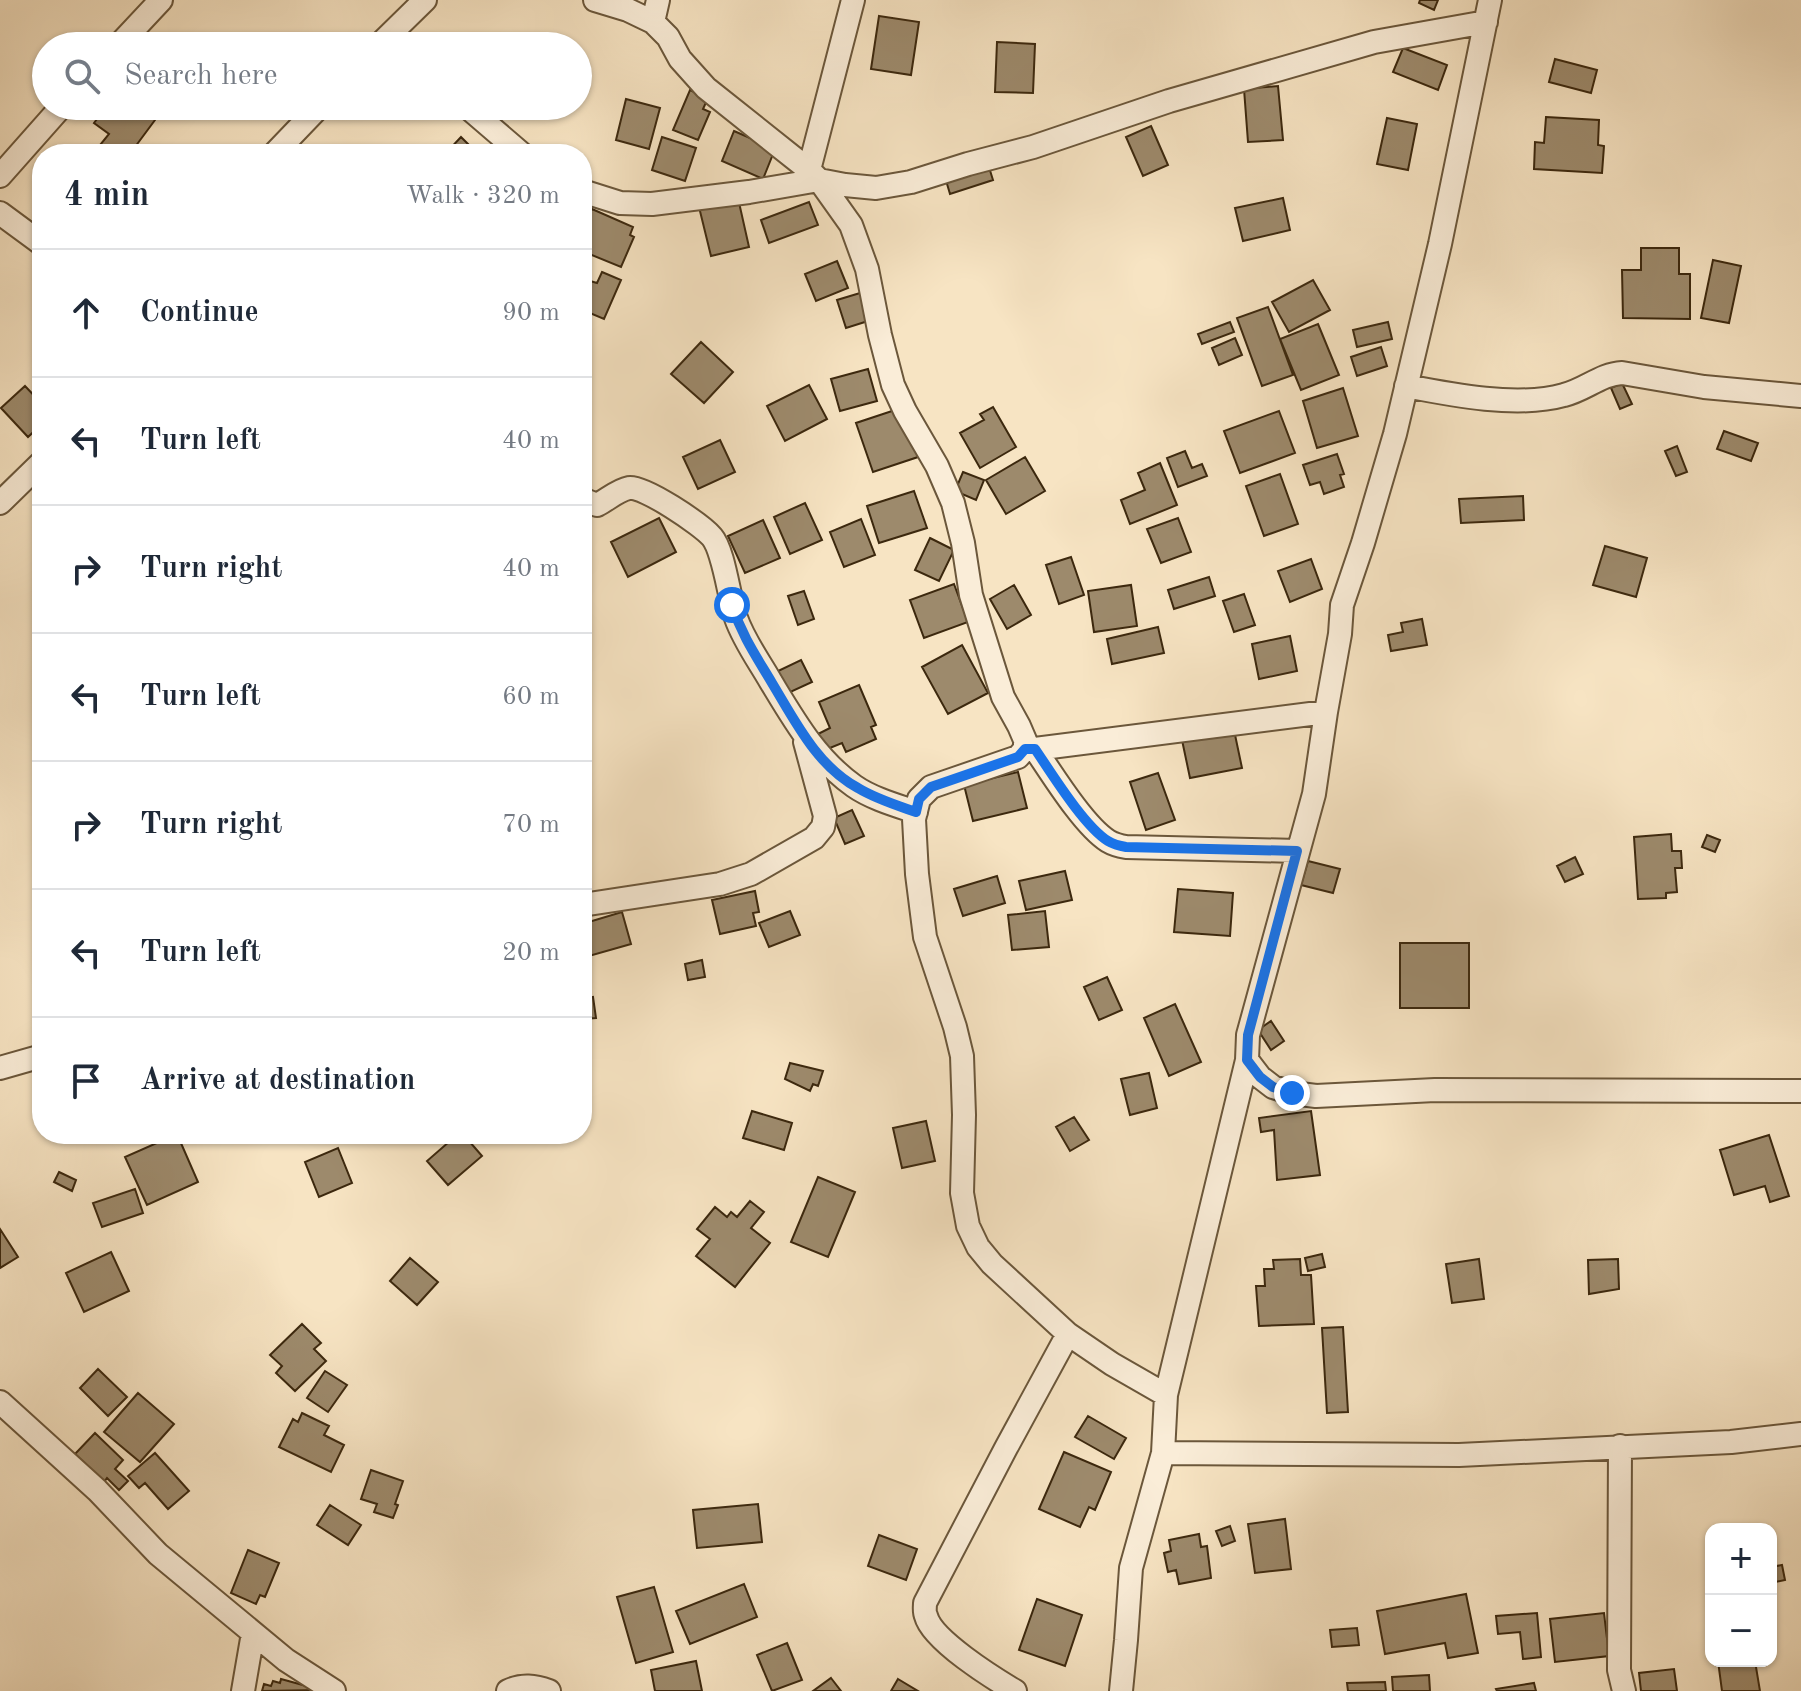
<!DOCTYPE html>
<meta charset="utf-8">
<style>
body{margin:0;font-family:"Old Standard TT",serif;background:#f6f6f7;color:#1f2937}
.controls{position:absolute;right:24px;bottom:24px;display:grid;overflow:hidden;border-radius:16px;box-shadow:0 2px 6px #0004}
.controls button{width:72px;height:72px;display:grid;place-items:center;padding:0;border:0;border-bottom:2px solid #e0e1e3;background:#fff;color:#1f2937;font:40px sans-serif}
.stop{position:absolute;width:24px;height:24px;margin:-18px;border:6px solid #1a73e8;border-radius:50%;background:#fff}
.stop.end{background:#1a73e8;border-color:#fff;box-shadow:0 2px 8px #0008}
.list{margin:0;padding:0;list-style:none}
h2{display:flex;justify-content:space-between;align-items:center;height:104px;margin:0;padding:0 32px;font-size:34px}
h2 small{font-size:26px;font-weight:400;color:#747a83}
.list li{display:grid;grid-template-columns:52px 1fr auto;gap:24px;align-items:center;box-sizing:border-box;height:128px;padding:0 32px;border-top:2px solid #e0e1e3}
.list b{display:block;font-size:30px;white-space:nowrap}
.list em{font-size:26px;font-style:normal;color:#747a83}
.icon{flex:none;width:44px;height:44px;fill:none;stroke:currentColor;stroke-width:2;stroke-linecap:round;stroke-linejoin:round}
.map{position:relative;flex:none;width:1801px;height:1691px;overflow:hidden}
.search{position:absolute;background:#fff;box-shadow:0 2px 6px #0004;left:32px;top:32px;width:560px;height:88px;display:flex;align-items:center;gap:20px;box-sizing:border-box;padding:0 28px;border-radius:44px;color:#747a83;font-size:30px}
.panel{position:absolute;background:#fff;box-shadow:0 2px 6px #0004;left:32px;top:144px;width:560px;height:1000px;border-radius:32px}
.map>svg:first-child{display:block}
</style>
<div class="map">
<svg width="1801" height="1691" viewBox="0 0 1801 1691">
<rect width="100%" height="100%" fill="#f7e4c3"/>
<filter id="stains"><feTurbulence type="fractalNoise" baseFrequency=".0025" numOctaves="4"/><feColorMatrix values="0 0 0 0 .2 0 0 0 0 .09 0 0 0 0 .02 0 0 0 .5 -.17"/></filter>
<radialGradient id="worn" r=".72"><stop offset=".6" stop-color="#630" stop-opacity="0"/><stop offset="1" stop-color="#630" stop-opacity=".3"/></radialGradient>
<!-- building -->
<path fill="#9d8a6c" stroke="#3c280e" stroke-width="2" d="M1420,0h18l-4,10 -15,-7z
M879,16l40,6 -8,53 -40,-6z
M997,42l38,2 -2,49 -38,-1z
M1403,48l44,17 -9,25 -45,-18z
M1555,59l42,11 -6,23 -42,-11z
M1278,86l5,54 -35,2 -4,-53z
M690,90l18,8 -5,11 7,3 -12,28 -25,-10z
M626,99l34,9 -11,41 -33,-9z
M107,106h30l18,14 -23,31 -2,-1 -3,4h-25l-6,-4 13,-16 -15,-11z
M1546,117l53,3 -1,25 6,1 -2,27 -68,-4 1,-27 9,1z
M1387,118l30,6 -9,46 -31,-6z
M1151,126l17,39 -25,11 -17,-39z
M734,131l41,18 -12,30 -41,-18z
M461,137l17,17h-33z
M662,137l34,11 -11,33 -33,-11z
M988,164l5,16 -43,14 -5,-17z
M738,198l11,49 -38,9 -12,-49z
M1283,198l7,32 -47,11 -8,-33z
M809,202l9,23 -49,18 -8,-23z
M592,209l41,18 -3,8 4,2 -13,30 -39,-16v-36l6,2z
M1641,248h38v26h11v45l-67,-1 -1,-48h19z
M1713,260l28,6 -12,57 -28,-5z
M837,261l11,27 -32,13 -11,-27z
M602,272l19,8 -17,39 -19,-8 2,-5 -5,-2v-4l8,-19 7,2z
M1313,280l17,30 -41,22 -17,-30z
M860,293l8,28 -22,7 -9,-28z
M1268,307l25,68 -31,11 -25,-68z
M1230,322l4,10 -32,12 -4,-10z
M1388,322l4,17 -35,8 -4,-17z
M1318,324l21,51 -38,15 -21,-51z
M1235,338l7,17 -23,10 -7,-17z
M701,342l32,30 -29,31 -33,-29z
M1381,347l6,19 -30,10 -6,-19z
M42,355v18l-7,-4z
M868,369l9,32 -37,10 -9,-32z
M1622,383l10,21 -12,5 -9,-21z
M809,385l18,34 -42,22 -18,-35z
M25,386l17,18v20l-14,13 -27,-29z
M1343,388l15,48 -41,12 -14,-47z
M993,407l23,40 -36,21 -20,-35 24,-13 -4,-6z
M901,408l17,49 -45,15 -17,-49z
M1279,411l16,42 -55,20 -16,-42z
M1724,431l34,12 -7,18 -34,-12z
M720,440l15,32 -37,17 -15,-32z
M1677,446l10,26 -11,4 -11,-25z
M1185,451l7,17 10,-4 5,12 -29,11 -11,-29z
M1337,454l7,20 -4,1 4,12 -20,7 -4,-12 -10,3 -7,-20z
M1025,457l20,34 -39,23 -20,-34z
M1160,463l17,42 -47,19 -9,-24 24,-10 -7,-17z
M963,472l21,8 -8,20 -21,-9z
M1280,474l18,50 -34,12 -18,-50z
M914,491l13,37 -48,15 -12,-37z
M1523,496l1,24 -63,3 -2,-24z
M805,503l17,37 -32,14 -16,-37z
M659,518l17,34 -48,25 -17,-35z
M1178,518l13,34 -30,11 -14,-34z
M861,519l14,36 -31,12 -14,-35z
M763,520l17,38 -35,15 -17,-37z
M930,538l24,12 -15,31 -24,-11z
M1605,546l42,12 -11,39 -43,-12z
M1071,557l13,38 -25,9 -13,-39z
M1311,559l11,30 -32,13 -12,-31z
M1209,577l6,19 -41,13 -6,-19z
M954,584l14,38 -44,16 -14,-38z
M1014,585l17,30 -24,14 -17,-30z
M1131,585l6,41 -43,6 -6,-41z
M804,591l10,28 -16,6 -10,-29z
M1244,594l11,31 -21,7 -11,-31z
M1422,619l5,26 -36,6 -3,-16 15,-3 -2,-9z
M1158,627l6,26 -52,11 -5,-25z
M1290,636l7,35 -38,8 -7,-35z
M962,645l26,48 -40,21 -26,-47z
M801,660l11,22 -26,12 -10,-22z
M859,685l17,40 -5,2 5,12 -30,13 -4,-9 -17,7 -7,-16 12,-6 -11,-26z
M1234,730l8,38 -52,10 -8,-38z
M1018,772l9,36 -54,13 -9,-36z
M1158,773l17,47 -29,10 -16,-48z
M852,810l12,26 -19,8 -11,-26z
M1671,834l1,17h9l1,17h-7l2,24 -11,1v5l-28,1 -4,-62z
M1707,835l13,5 -5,12 -13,-5z
M1575,857l8,17 -18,8 -8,-16z
M1308,861l32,8 -7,24 -32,-8z
M1065,871l7,29 -46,10 -7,-29z
M997,876l8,27 -42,13 -9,-27z
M1178,889l55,4 -3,43 -56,-4z
M755,891l4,21 -6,1 3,13 -36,8 -8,-34z
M790,911l10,24 -31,12 -10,-24z
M1045,911l4,36 -37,3 -4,-35z
M622,912l9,32 -49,14v-34z
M1400,943h69v65h-69z
M702,960l3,17 -17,3 -3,-16z
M1107,977l15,33 -23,10 -15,-33z
M593,997l3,21 -14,1v-20z
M1175,1004l26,58 -32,14 -25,-58z
M1271,1021l13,20 -13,9 -13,-20z
M790,1063l33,8 -5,15 -5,-2 -3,7 -25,-12z
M1149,1073l8,35 -27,7 -9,-36z
M752,1111l40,12 -8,27 -41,-12z
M1311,1111l9,64 -43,5 -3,-50 -13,2 -2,-14z
M1074,1117l15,23 -19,11 -14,-24z
M926,1121l9,40 -33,7 -9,-40z
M177,1134l21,48 -51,23 -22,-48z
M458,1134h5l19,22 -34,29 -21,-24z
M1769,1135l20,61 -19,6 -5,-16 -31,9 -14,-45z
M338,1148l14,35 -33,14 -14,-35z
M59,1172l17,8 -4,11 -18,-9z
M818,1177l37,15 -27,65 -37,-15z
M135,1189l8,24 -41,14 -9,-24z
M750,1201l14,11 -13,16 19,15 -35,44 -39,-31 14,-17 -13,-10 18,-22 12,10 4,-5 6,5z
M0,1229l18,28 -18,11z
M111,1252l18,39 -45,21 -18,-39z
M1322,1254l3,13 -17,4 -3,-13z
M410,1258l28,24 -21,23 -27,-24z
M1300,1259l1,16h10l3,49 -55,2 -3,-40h9l-1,-17h10l-1,-9z
M1479,1259l5,40 -32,4 -6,-39z
M1618,1259l1,30 -30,5 -1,-34z
M302,1324l19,19 -7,6 12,12 -31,30 -19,-18 6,-7 -12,-11z
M1343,1327l5,85 -21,1 -5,-85z
M98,1369l29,28 -19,19 -28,-28z
M325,1371l22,14 -19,27 -21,-14z
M138,1393l36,31 -34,38 -36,-30z
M302,1413l27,13 -5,9 20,10 -13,27 -52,-25 14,-28 5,3z
M1088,1416l38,22 -12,21 -39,-22z
M95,1433l28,27 -8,9 13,12 -9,9 -12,-12 -3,4 -29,-28z
M1064,1452l47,20 -16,38 -6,-3 -9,20 -41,-18z
M155,1453l34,38 -21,18 -23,-26 -6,5 -11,-12z
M371,1470l32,11 -8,23 3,1 -5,13 -19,-6 3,-8 -16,-5z
M758,1504l4,38 -65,6 -4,-38z
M330,1505l31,20 -13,20 -31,-20z
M1285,1519l6,50 -36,4 -7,-49z
M1230,1526l5,15 -13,5 -6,-15z
M1199,1534l2,13 6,-1 4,32 -32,6 -3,-14 -8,2 -4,-19 7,-2 -2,-11z
M879,1535l38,14 -11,31 -38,-14z
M248,1550l31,13 -14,34 -5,-2 -4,9 -25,-11z
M1782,1565l3,15 -14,3v-16z
M744,1584l13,33 -67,27 -14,-33z
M654,1587l19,65 -37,11 -19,-66z
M1466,1594l12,59 -30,5 -3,-15 -60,11 -8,-43z
M1037,1599l45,16 -17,51 -46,-16z
M1537,1613l4,44 -18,2 -3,-27 -22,2 -2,-18z
M1604,1613l5,43 -54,6 -5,-43z
M1357,1628l2,17 -27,2 -2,-17z
M787,1643l15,37 -30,11 -15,-36z
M696,1661l6,30h-47l-4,-21z
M1718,1661h37l5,30h-38z
M1674,1669l3,22h-36l-2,-18z
M1429,1675l1,16h-37l-1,-14z
M831,1678l10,13h-28z
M281,1679l40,11 -59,1 2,-7 7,2 2,-5 7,2z
M898,1679l20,12h-27z
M1385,1682l1,9h-38l-1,-8z
M1534,1683l2,8h-39l-1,-2z"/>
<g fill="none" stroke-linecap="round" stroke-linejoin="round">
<!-- minor casing -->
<g stroke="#6b573b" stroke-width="26">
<path id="minor" d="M595,0l33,10 25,12 15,15 12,22 26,29 103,82 10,10 32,45 16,44 13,66 13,50 12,26 32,55 16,37 10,40 8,52 32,102 16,29 6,14v9l-7,8 -87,30 -12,12 -5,20 3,55 8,63 30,90 7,29 2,59 -2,78 6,33 10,21 14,17 76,70 44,30 54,31
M1490,0l-50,244 -45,190 -32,109 -21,62 -2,29 -14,78 -12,82 -66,241 -1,25 13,17 13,10 19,6 24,3 119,-6 366,1
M653,22l5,-22
M118,46l43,-46
M378,46l47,-46
M466,106l56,48
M274,154l46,-48
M809,170l44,-170
M0,176l62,-70
M582,191l38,12 32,1 97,-12 70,-12 26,5 31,3 35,-6 57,-18 65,-17 136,-46 205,-59 112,-20
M0,213l42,31
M1406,386c46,9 112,22 158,9 21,-5 37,-21 58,-22l82,14 97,9
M582,499l15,6c10,-5 21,-15 32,-17 14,-3 73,37 83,49 12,14 17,61 24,81 8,23 23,43 35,64 23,38 45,77 83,104 17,12 41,19 62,26
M0,503l42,-41
M1025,749h10c17,25 49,77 73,92 5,3 12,5 18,6l171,4
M1035,749l291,-37
M582,905l138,-21 31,-10 63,-36 9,-11 2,-11 -20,-74
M0,1068l42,-12
M0,1402l97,88 61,64 128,106 48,31
M1620,1446l-1,224 5,21
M1163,1453l296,2 272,-13 70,-8
M243,1691l10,-58
M508,1691c14,-7 27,-5 41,0
M1015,1691c-22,-13 -83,-51 -89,-75 -2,-4 -1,-9 -1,-13l81,-155 62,-114
M1121,1691l5,-51 5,-72 32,-115 3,-58 81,-335"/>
</g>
<!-- minor -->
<use href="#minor" stroke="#faedd8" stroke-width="22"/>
</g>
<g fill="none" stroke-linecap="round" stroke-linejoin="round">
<!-- route -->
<path stroke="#1a73e8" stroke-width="10" d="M732,605c10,31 24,51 40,78 23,38 45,83 86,105 18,11 38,17 58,24l3,-13 12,-12 87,-30 7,-8h10c17,25 49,77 73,92 5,3 12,5 18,6l171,4 -49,184 -1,25 13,17 13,10 19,6"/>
</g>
<rect width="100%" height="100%" filter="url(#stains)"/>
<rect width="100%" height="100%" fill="url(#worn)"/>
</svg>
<div class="controls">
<button>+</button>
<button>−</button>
</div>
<div class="stop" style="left:732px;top:605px"></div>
<div class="stop end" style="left:1292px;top:1093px"></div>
<div class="search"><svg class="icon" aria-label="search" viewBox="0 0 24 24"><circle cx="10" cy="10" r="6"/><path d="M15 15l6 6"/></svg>Search here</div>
<section class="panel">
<h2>4 min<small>Walk · 320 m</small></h2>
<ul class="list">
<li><svg class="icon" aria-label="ahead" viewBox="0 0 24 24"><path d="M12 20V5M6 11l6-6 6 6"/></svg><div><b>Continue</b></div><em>90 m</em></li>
<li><svg class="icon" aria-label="left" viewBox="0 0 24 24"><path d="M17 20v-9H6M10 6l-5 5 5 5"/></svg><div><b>Turn left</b></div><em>40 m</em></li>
<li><svg class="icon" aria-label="right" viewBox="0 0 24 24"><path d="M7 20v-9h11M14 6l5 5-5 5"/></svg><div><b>Turn right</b></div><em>40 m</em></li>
<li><svg class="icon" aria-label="left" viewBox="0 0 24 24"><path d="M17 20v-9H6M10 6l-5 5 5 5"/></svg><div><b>Turn left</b></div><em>60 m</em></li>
<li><svg class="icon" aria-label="right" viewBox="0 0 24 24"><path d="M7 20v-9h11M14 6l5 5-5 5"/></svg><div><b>Turn right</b></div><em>70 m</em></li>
<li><svg class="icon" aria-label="left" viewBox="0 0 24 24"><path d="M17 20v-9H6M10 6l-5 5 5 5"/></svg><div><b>Turn left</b></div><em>20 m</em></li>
<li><svg class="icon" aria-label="arrive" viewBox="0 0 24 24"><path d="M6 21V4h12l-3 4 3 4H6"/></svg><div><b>Arrive at destination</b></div></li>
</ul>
</section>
</div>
